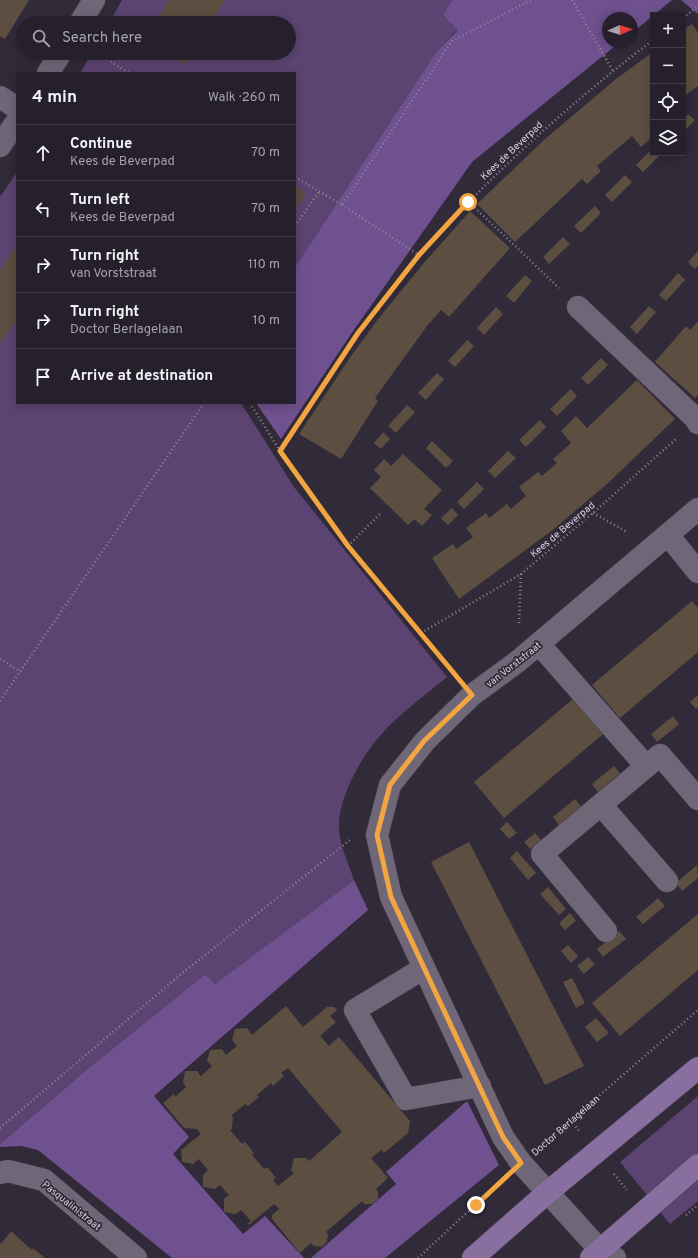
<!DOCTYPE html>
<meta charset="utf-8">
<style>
body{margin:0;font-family:Overpass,sans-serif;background:#312d37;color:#f1f3f6}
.controls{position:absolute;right:12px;top:12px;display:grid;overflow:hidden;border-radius:0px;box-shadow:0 2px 10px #0003}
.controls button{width:36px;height:36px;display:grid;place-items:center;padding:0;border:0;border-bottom:1px solid #423e47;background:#25202b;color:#f1f3f6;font:20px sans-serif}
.compass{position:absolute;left:602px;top:12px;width:36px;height:36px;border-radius:50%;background:#25202b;box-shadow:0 2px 10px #0003;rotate:87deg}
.stop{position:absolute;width:12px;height:12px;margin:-9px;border:3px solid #f2a541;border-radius:50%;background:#fff}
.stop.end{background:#f2a541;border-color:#fff;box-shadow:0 1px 4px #0008}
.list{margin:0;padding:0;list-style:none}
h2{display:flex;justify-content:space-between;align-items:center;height:52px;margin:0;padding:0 16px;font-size:17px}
h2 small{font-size:13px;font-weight:400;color:#a3a3a9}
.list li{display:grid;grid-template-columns:26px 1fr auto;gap:12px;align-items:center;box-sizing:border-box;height:56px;padding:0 16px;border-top:1px solid #423e47}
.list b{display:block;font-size:15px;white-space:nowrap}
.list p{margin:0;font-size:13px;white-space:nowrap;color:#a3a3a9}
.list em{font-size:13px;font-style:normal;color:#a3a3a9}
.icon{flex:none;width:22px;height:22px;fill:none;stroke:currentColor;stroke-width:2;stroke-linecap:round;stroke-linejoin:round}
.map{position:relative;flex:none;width:698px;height:1258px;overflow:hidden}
.search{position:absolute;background:#25202b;box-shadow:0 2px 10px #0003;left:16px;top:16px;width:280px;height:44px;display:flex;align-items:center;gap:10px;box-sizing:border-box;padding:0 14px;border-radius:22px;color:#a3a3a9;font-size:15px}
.panel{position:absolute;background:#25202b;box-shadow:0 2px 10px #0003;left:16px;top:72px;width:280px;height:332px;border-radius:0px}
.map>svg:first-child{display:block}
</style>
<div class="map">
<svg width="698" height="1258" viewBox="0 0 698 1258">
<rect width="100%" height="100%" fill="#312a39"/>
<!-- green -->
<path fill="#5b4471" d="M122,0h330l-9,15 15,14 -22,23 -141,215v-194h-215l12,-20h197v-30h-180z
M17,172v231h224l53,84 153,190c-19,16 -41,32 -59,50 -23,23 -51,69 -49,103 1,17 10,34 15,50l-139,104 -10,-10 -121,98 -84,72v-947z
M698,1096v59l-51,40 -27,-33z
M698,1175v26l-28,23 -12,-14z"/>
<!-- forest -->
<path fill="#70518f" d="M452,0h220l-40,33v-15h-24v24h12l-148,120 -123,175 -68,102 -25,-36h39v-136l141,-215 22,-22 -15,-15z
M681,0h17v14z
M354,880l14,30 -214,186 35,41 -16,17 70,80 22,-18 39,42h-132l-134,-108 -17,-4 -21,1v-3l84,-72 121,-98 10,10z
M467,1101l32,64 -114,93h-74l85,-74 -10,-12z"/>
<!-- building -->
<path fill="#5c4f41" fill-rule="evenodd" d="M0,0h29l-24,39 -5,-3z
M169,0h56l-14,23h-56z
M692,24l6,9v53l-15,11v-67z
M653,52v67l-4,3 4,5v10l-12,10 -9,-11 -35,30 4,5 -14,13 -5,-5 -67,63 -38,-38 67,-64 72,-61z
M166,53h26l-7,12z
M688,114l7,6 -12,12v-13z
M653,148v5h9l-19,19 -7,-7z
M625,175l7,7 -20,20 -7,-7z
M295,186l10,6 3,-3 -13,21z
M595,206l6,7 -20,20 -7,-7z
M470,211l40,37 -61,69 -8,-7 -14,16 -52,72 3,3 -37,58 -42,-25 52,-78 28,-38 44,-54z
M563,237l7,7 -21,20 -6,-7z
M17,245v74l-17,25v-74z
M698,251v15l-3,3 -7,-7z
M678,273l7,7 -19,21 -7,-6z
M525,275l7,6 -18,22 -8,-7z
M649,306l7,6 -19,22 -7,-7z
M496,307l7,7 -19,21 -7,-7z
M698,321v74l-3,3 -40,-36 31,-36 4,4z
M467,340l7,6 -19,21 -7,-6z
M601,358l7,7 -20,20 -7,-7z
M437,373l7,6 -18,21 -8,-7z
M637,380l38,39 -67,64 -54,46 -95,70 -27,-41 21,-14 3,5 17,-12 -7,-9 20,-15 3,5 18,-14 4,5 15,-13 -7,-9 19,-15 4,4 15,-13 -4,-4 18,-16 -10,-12 15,-15 11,12z
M571,389l6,7 -20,20 -7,-7z
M407,405l8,7 -19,21 -8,-7z
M540,420l6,7 -20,20 -7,-7z
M383,432l7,7 -9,10 -7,-6z
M432,441l21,20 -7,7 -20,-20z
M508,451l8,7 -21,20 -7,-7z
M403,454l39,36 -18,19 8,6 -10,11 -8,-7 -6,6 -38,-37 11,-11 -7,-7 10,-11 7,7z
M477,482l7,7 -20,20 -7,-7z
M452,508l6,7 -10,10 -7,-7z
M692,601l6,7v44l-78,66 -28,-33z
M698,695v13l-2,1 -6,-7z
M573,699l30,35 -99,84 -30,-36z
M673,716l6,8 -22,18 -6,-8z
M614,766l6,7 -22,19 -6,-8z
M575,799l6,7 -22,19 -6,-8z
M507,822l10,11 -8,6 -9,-10z
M535,833l6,7 -11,9 -6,-7z
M469,842l115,224 -39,19 -114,-223z
M517,851l19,22 -8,7 -18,-22z
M697,865l1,13 -16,13 -6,-8z
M548,887l18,22 -7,6 -19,-21z
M658,898l7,8 -22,18 -7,-7z
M570,913l6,8 -11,9 -6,-7z
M698,914v56l-78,66 -28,-33z
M619,931l7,8 -23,18 -6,-8z
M568,945l10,11 -7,7 -10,-12z
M588,957l7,7 -11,10 -7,-8z
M572,978l13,25 -9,5 -13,-26z
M286,1006l17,21 24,-20h7l3,3 -7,6 6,6 -16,14 9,10 10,-9 71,84 -2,12 -24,20 -3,-3 -10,8 17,20 -12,11 2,3v7l-6,5h-8l-2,-3 -36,31 2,2 -1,8 -5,5 -8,-1 -3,-3 -11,10 -28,-34v-4l7,-6 -5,-5 -25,21 -1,-2 3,-2 -10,-11 -5,4 -12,-2v-13l5,-4 -9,-10 -5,4 -12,-2v-12l5,-5 -9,-11 -6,5 -11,-2 -1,-12 20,-16 -4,-5 -13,-1 -21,-25 11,-9 1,3 11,-10 -3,-4 2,-12h12l4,5 11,-10 -5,-5 3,-11 12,-1 4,6 11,-9 -5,-6 3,-11 12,-1 5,7zM288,1068l54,64 -33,29 -3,-3h-12l-3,12 3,3 -16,13 -5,-6 3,-2 -9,-11 -3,2 -12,-14 2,-2 -9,-11 -3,2 -12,-14 2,-1 1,-12 -2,-1 14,-12 3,2 11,-9 -2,-2 14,-12 2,3 11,-10 -3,-3z
M596,1018l13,15 -12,9 -12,-15z
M11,1231l21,19 1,-2 12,10h-45v-15l1,1z"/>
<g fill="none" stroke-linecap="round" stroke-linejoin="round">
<!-- minor casing -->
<g stroke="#4e4855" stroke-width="23">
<path id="minor" d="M80,23l14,-23
M48,73l13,-20
M0,97l17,11
M0,146l17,-25
M578,307l118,112 2,4
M668,535l30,37
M539,644l107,122
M601,805l66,76
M606,931l-64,-77 118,-99 38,44
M424,968l-69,42 51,89 74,-13
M0,1173l8,-2 36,9 92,78
M615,1258l-15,-8 -79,-87 -18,-26 -112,-240 -14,-62 13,-50 35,-44 47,-46 45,-33 181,-153"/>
</g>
<!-- major casing -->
<g stroke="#4e4855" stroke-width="23">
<path id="major" d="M473,1258l75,-66 150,-124
M591,1258l107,-93"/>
</g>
<!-- path -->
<path stroke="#8d8793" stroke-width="2.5" stroke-dasharray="1 3" stroke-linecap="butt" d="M572,0l41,71
M683,18l15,-12
M97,53l32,20
M295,177l47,28 110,-164 79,-41
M469,202l90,86
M342,205l77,50
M295,226l24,-34
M250,403l30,48 68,95 107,127
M280,451c26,-40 50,-81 78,-119 83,-112 184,-207 295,-292
M593,513l34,19
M348,546l34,-34
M519,623l2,-49
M421,633l100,-59 72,-61 83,-74
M0,659l21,13
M0,701l204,-298
M571,1120l8,11
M0,1128l180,-153 170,-135
M542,1145l156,-135
M614,1174l13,16
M476,1205l6,8
M686,1215l12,-10
M418,1258l83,-77"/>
<!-- minor -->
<use href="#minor" stroke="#6f6778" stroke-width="22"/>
<!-- major -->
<use href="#major" stroke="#886fa0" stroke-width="22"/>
</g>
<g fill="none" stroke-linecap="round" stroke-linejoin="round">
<!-- route -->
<path stroke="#f2a541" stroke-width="5" d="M468,202l-49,53 -61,78 -78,118 68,95 124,149 -48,46 -34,44 -13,50 14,62 112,240 18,26 -45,42"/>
</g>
<g text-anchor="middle" stroke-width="3.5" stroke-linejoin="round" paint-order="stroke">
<!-- street labels -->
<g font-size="10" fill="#d8d4de" stroke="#312a39">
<text transform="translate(511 150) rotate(-43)" y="4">Kees de Beverpad</text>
<text transform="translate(562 529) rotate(-40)" y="4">Kees de Beverpad</text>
<text transform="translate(513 664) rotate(-38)" y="4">van Vorststraat</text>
<text transform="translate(565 1125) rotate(-41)" y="4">Doctor Berlagelaan</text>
<text transform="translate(72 1205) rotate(39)" y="4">Pasqualinistraat</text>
</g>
</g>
</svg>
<div class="controls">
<button>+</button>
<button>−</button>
<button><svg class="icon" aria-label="locate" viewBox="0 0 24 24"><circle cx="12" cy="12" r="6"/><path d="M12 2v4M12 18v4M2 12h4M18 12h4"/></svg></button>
<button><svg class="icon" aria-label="layers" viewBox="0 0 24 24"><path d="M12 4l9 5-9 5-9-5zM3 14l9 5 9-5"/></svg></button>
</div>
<svg class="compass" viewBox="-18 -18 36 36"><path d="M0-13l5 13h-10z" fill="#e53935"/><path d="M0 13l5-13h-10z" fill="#a3a3a9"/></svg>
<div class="stop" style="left:468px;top:202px"></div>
<div class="stop end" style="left:476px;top:1205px"></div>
<div class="search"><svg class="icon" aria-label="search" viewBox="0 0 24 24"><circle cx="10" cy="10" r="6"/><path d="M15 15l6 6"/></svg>Search here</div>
<section class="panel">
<h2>4 min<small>Walk · 260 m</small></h2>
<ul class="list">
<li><svg class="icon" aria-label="ahead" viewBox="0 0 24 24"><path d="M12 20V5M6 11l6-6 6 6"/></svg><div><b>Continue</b><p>Kees de Beverpad</p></div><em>70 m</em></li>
<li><svg class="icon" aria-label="left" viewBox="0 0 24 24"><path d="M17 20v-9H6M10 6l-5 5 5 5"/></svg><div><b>Turn left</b><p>Kees de Beverpad</p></div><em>70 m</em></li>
<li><svg class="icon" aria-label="right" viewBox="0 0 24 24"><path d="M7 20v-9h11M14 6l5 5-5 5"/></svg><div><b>Turn right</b><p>van Vorststraat</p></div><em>110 m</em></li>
<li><svg class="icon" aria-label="right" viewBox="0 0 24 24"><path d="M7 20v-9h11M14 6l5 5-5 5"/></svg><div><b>Turn right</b><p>Doctor Berlagelaan</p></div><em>10 m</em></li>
<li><svg class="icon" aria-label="arrive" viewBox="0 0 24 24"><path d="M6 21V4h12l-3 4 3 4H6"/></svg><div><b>Arrive at destination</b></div></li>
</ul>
</section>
</div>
